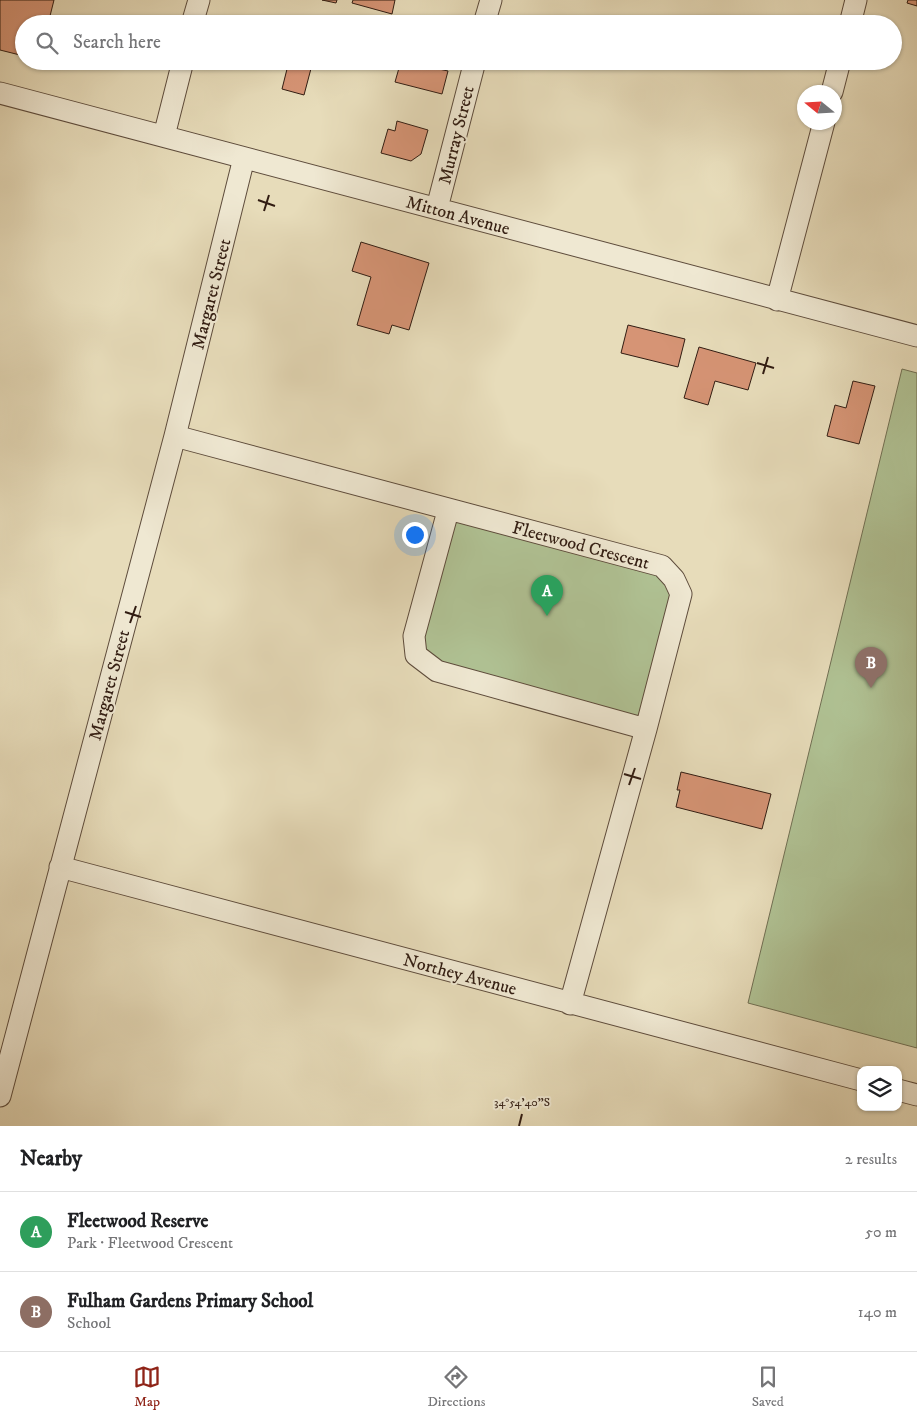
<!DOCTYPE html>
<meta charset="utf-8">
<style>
body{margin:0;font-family:"IM FELL DW Pica",serif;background:#f2f2f2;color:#202124}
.controls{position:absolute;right:15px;bottom:15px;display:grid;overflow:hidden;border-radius:10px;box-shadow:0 1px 4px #0004}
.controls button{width:45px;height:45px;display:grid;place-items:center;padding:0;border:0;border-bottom:1px solid #e0e0e0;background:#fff;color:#202124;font:25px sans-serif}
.compass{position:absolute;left:797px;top:85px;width:45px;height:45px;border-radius:50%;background:#fff;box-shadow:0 1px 4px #0004;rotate:288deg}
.you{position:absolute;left:414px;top:534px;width:18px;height:18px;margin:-12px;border:4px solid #fff;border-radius:50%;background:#1a73e8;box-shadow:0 0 0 8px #1a73e833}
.badge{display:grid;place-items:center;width:32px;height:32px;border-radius:50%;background:#8f2418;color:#fff;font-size:16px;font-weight:700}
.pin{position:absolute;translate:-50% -41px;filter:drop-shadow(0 1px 2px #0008)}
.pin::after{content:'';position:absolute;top:26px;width:18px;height:15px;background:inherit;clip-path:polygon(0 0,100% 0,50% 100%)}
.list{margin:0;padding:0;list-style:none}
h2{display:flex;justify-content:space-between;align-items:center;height:65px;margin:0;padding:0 20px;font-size:21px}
h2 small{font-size:16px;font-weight:400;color:#757577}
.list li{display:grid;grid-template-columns:32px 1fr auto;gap:15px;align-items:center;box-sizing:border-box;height:80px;padding:0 20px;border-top:1px solid #e0e0e0}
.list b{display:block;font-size:19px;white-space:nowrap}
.list p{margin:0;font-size:16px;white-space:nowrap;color:#757577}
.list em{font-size:16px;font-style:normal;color:#757577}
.icon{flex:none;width:28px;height:28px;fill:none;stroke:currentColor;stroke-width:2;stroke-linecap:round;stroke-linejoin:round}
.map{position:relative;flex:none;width:917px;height:1126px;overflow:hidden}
.search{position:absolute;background:#fff;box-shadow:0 1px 4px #0004;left:15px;right:15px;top:15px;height:55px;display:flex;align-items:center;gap:12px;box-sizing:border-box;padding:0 18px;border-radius:28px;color:#757577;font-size:19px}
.sheet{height:225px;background:#fff}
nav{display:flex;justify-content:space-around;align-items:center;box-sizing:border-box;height:70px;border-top:1px solid #e0e0e0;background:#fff;font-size:14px;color:#757577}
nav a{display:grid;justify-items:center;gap:2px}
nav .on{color:#8f2418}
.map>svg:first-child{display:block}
</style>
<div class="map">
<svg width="917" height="1126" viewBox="0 0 917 1126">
<rect width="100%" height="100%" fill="#e7dcba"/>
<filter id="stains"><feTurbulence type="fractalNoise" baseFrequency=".004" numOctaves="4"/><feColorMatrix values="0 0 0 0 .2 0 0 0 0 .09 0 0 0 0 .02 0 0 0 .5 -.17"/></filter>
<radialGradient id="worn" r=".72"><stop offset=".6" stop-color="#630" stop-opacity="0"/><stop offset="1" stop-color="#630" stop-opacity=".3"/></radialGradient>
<!-- green -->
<path fill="#b0c294" stroke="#706f53" d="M902,369l15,4v675l-169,-45z
M453,519l203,53 13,10 2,13 -31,127 -199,-58 -19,-11v-16z"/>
<!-- building -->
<path fill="#d69475" stroke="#311c12" d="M0,0h54l-6,24h-24v32l-24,-6z
M322,0h15l-1,3z
M353,0h42l-3,14 -40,-11z
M908,0h9v6l-10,-3z
M301,16l23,7v1h-25z
M289,61h24l-9,34 -22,-6z
M401,61h39l-1,8 9,2 -6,23 -47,-12z
M397,121l31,9 -7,24 -10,7 -30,-8 7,-24 7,2z
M361,242l68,21 -20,67 -17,-5 -3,9 -32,-9 14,-48 -19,-6z
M628,325l57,14 -7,28 -57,-14z
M699,347l57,16 -8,27 -33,-9 -7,24 -24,-7z
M853,381l22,5 -16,58 -32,-8 8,-31 11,3z
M681,772l90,22 -9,35 -86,-22 4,-17h-3z"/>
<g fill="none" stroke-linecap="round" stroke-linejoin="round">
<!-- minor casing -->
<g stroke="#5e4c3c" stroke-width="23">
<path id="minor" d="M192,24l7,-24
M484,24l7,-24
M850,24l6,-24
M832,92l8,-31
M0,93l917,243
M164,136l19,-75
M437,208l38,-147
M777,300l47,-178
M175,436l487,130 12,13 7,15 -35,135 -76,275
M448,511l-34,125 2,19 21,16 209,58
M60,867l801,213
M898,1090l19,5
M0,1096l175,-660 69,-278"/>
</g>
<!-- minor -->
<use href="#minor" stroke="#efe8d2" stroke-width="21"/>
</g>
<!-- ticks -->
<path fill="none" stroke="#311c12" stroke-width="2" d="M258,200l17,6M264,211l5,-16M757,363l17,5M763,374l5,-17M125,612l16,5M130,623l6,-17M624,774l17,5M629,785l6,-17M519,1126l3,-12"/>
<g text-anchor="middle" stroke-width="4" stroke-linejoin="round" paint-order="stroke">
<!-- street labels -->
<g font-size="18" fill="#311c12" stroke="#efe8d2">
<text transform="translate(456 135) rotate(-76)" y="6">Murray Street</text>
<text transform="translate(458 215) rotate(15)" y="6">Mitton Avenue</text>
<text transform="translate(211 294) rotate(-76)" y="6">Margaret Street</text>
<text transform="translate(581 545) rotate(15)" y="6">Fleetwood Crescent</text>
<text transform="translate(109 685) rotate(-75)" y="6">Margaret Street</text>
<text transform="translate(460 974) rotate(15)" y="6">Northey Avenue</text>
</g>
</g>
<g font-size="12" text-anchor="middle" fill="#311c12" stroke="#efe8d2" stroke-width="4" stroke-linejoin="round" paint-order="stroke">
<text x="522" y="1106">34°54'40"S</text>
</g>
<rect width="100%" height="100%" filter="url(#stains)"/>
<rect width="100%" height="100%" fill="url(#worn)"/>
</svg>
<div class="controls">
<button><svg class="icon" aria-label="layers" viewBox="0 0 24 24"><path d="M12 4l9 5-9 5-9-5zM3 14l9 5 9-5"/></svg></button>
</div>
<svg class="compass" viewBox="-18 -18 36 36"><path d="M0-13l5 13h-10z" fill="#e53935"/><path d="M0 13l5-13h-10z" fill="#757577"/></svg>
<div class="you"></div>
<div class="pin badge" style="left:547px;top:616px;background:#2e9e5b">A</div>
<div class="pin badge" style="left:871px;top:688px;background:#8d6e63">B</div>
<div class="search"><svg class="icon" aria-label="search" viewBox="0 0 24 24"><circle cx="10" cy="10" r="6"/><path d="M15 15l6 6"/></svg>Search here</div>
</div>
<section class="sheet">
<h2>Nearby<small>2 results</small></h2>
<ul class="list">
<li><span class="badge" style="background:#2e9e5b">A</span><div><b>Fleetwood Reserve</b><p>Park · Fleetwood Crescent</p></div><em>50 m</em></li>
<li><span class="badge" style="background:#8d6e63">B</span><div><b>Fulham Gardens Primary School</b><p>School</p></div><em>140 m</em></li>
</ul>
</section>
<nav>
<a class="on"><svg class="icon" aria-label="map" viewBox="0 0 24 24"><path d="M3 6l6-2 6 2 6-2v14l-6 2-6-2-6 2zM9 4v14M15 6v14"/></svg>Map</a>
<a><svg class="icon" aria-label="directions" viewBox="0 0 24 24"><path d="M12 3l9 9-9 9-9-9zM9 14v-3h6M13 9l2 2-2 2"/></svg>Directions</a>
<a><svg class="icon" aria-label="saved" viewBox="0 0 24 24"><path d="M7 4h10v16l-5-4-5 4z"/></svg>Saved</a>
</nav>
